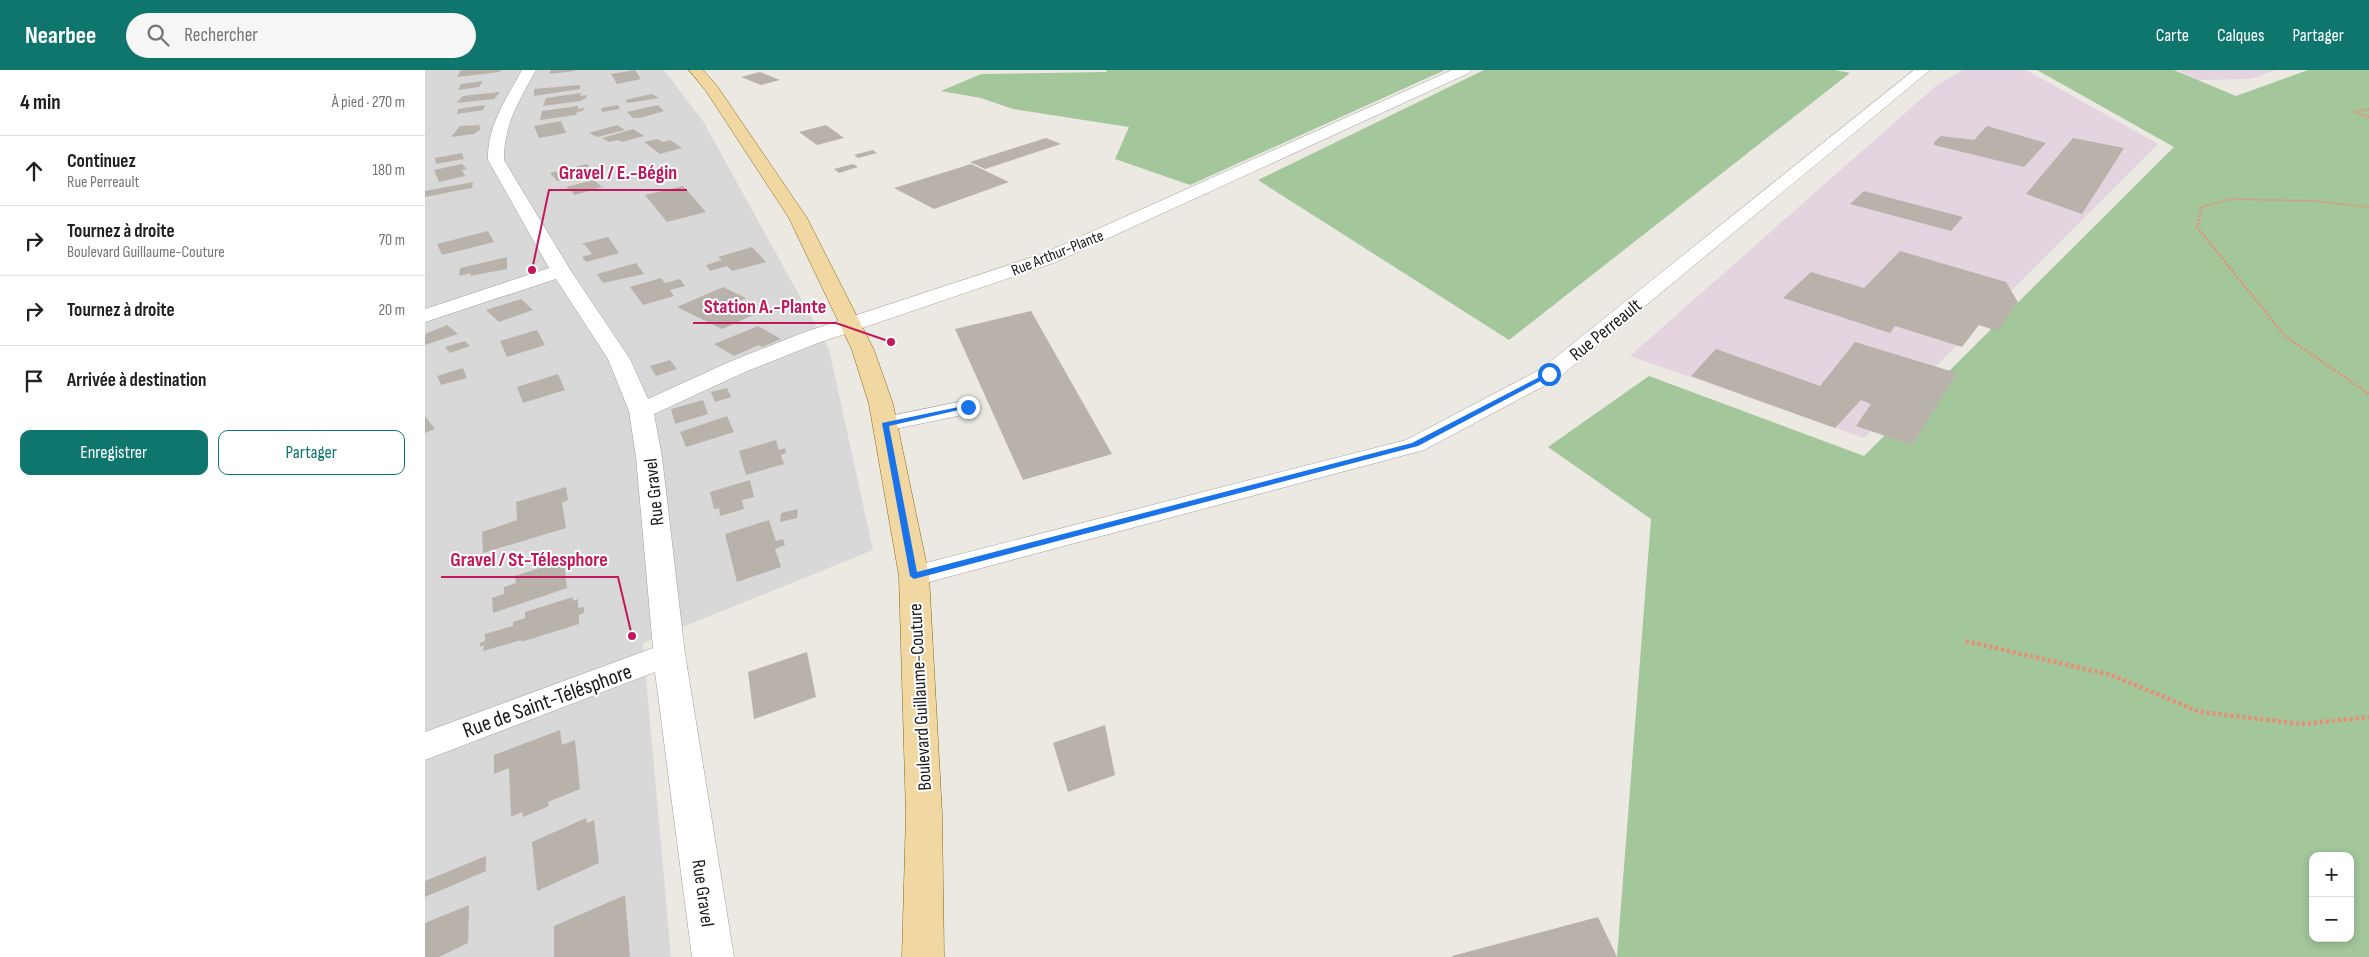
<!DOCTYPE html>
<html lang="fr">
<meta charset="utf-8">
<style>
body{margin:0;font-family:"Sofia Sans Condensed",sans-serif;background:#f6f6f6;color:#202124}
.controls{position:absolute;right:15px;bottom:15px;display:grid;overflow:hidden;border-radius:10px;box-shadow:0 2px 8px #0003}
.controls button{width:45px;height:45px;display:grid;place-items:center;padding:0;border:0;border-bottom:1px solid #e0e0e0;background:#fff;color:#202124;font:25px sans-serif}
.stop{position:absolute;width:15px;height:15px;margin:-11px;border:4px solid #1a73e8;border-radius:50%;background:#fff}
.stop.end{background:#1a73e8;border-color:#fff;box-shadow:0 1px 5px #0008}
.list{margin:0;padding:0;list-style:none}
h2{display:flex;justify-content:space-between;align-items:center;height:65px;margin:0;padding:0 20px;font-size:21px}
h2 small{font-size:16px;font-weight:400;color:#757577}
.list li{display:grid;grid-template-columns:32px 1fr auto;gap:15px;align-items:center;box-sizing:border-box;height:70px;padding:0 20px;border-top:1px solid #e0e0e0}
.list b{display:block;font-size:19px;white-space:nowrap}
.list p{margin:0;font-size:16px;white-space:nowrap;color:#757577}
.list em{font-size:16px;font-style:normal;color:#757577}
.actions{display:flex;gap:10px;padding:15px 20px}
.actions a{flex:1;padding:11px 0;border:1px solid #0f766e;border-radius:10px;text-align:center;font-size:18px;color:#0f766e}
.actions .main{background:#0f766e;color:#fff}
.icon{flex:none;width:28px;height:28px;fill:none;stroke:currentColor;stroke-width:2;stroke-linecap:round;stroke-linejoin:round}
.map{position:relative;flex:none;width:1944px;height:887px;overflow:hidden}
header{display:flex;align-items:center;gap:30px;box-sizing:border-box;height:70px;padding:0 25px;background:#0f766e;color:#fff}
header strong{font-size:24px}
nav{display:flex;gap:28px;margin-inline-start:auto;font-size:18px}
.search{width:350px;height:45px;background:#f6f6f6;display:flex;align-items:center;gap:12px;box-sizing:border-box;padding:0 18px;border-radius:28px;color:#757577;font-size:19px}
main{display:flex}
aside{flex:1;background:#fff}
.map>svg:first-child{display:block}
</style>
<header>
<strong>Nearbee</strong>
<div class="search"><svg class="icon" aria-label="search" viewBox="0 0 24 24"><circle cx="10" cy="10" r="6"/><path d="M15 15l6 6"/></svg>Rechercher</div>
<nav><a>Carte</a><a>Calques</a><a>Partager</a></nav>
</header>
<main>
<aside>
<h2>4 min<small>À pied · 270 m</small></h2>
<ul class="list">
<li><svg class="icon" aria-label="ahead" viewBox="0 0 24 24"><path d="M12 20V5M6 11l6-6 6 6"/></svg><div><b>Continuez</b><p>Rue Perreault</p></div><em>180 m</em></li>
<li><svg class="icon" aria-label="right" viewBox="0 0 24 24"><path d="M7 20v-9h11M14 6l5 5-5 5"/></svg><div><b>Tournez à droite</b><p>Boulevard Guillaume-Couture</p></div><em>70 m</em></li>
<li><svg class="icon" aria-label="right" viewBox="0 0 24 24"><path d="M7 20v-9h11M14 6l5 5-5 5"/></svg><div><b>Tournez à droite</b></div><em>20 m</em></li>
<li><svg class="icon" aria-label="arrive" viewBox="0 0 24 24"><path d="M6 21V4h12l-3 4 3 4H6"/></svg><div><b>Arrivée à destination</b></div></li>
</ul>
<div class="actions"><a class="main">Enregistrer</a><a>Partager</a></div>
</aside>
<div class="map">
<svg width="1944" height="887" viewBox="0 0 1944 887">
<rect width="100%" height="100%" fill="#ebe9e2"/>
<!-- residential -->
<path fill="#d9d8d8" d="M0,0h239l39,51 126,228 44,201 -230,93 28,314h-246z"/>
<!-- industrial -->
<path fill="#e4d4df" d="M1538,0h63l132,74 -294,294 -234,-82 307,-271z
M1753,0h98l-26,9 -52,1z"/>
<!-- forest -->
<path fill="#a3c69b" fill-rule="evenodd" d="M682,0h338l-255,115 -75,-26 14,-32 -116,-18 -32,-11 -40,-7 40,-17 125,-2z
M1059,0h351l15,3 -341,267 -251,-160z
M1612,0h137l62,26 72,-26h61v887h-752l34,-438 -103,-72 101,-71 215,80 310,-309zM1888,786h37v82h-37z"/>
<!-- building -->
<path fill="#b8b2ab" d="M36,0h40l-1,2 -43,5z
M126,0h24v1l-26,3z
M210,0l6,9 -24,5 -6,-10z
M335,2l20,8 -19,5 -20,-8z
M58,11l-4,6 -21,3 3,-6z
M155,15v4l-46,7v-7z
M75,22l-6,7 -38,4 7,-7z
M156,23l-1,3 7,-1 -1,3 -6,3 -37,5 3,-8z
M227,24l7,4 -31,5 -3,-3z
M60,35l-2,5 -26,4 1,-5z
M193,35l2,4 -18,3 -1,-4z
M233,35l6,6 -24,7h-7l-6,-6z
M153,36v3l6,-1 -1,3 -6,1 -1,3 -36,5 2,-9z
M136,51l5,12 -27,5 -5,-12z
M56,55l-2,2 2,2 -7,5 -23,3 9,-11z
M192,55l8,5 -28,7 -8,-4z
M401,55l18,13 -27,7 -18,-13z
M1562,56l59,17 -22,24 -90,-22v-3l7,-6 33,4z
M208,59l11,7 -22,6 -4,-2 -9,2 -7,-4z
M621,68l15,6 -76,25 -15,-7z
M1648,68l51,10 -42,66 -56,-20z
M233,69l5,3 7,-2 12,8 -22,6 -16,-12z
M448,80l4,3 -19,5 -4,-3z
M37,83l2,6 -28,5 -1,-6z
M37,94l5,5 -5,1 3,6 -26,6 -5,-12z
M162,94l7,8 -37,9 -7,-8z
M428,94l5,3 -19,6 -5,-4z
M546,94l38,18 -75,27 -40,-21z
M169,110l8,7 -27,8 -9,-8z
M48,112l-1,6 -47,9v-6z
M258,116l23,26 -39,10 -22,-27z
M1439,121l99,26 -12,14 -101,-27z
M63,161l6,11 -52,13 -5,-11z
M183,167l11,16 -33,9 -4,-5 10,-3 -7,-9 -4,-1z
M327,177l14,15 -34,9 -5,-5 -17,5 -4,-6 16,-5 -4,-3z
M1475,181l106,31 12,20 -21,29 -18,-6 -17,22 -67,-21 -5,7 -107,-35 28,-26 53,16z
M82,187v12l-37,7 1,-3 -12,3 1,-8z
M211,193l8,11 -41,9 -6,-9z
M236,208l4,5 15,-4 5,7 -15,4 4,6 -31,9 -13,-18z
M298,217l23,11 -10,5 22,10 -36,16 -45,-22z
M96,229l12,11 -34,12 -13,-12z
M606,241l81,143 -89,26 -68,-151z
M22,255l11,9 -33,11v-11z
M333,256l23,13 -19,8 -3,-2 -25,11 -20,-12z
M112,260l8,15 -38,12 -7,-16z
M40,271l5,5 -20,7 -5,-6z
M1430,272l102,31 -45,72 -56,-19 15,-22 -10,-4 -26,28 -144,-52 25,-27 104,37z
M245,290l7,9 -21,7 -6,-10z
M38,298l4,10 -26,7 -4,-9z
M133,304l7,16 -42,13 -6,-16z
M302,318l4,9 -16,5 -4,-10z
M278,330l5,14 -33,10 -4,-15z
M0,346l10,13 -10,4z
M302,346l7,16 -48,15 -6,-15z
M351,370l3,10 6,-2 1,5 -5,2 3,9 -38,11 -7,-24z
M325,410l4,17 -12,3 2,9 -24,7 -1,-8 -5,1 -4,-17z
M141,417l2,13 -6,3 4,25 -83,25 -1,-21 35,-12 -1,-18z
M373,439l-1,9 -17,4 1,-9z
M344,450l7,21 7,-2 2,6 -10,4 6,18 -44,15 -12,-48z
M139,490l3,28 -74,25 -1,-15 12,-4v-7l12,-4 -1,-7z
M148,527v4l5,-2v9l6,-1v6l-5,2v9l-58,18v-2l-38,11 1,-6 -4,2v-4l5,-2v-7l28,-8v-4l12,-4v-6z
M382,582l9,45 -62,22 -6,-47z
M680,655l10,50 -47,17 -15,-49z
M135,660l2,15 13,-5 5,49 -32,13 1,4 -26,11 -1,-5 -11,5 -2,-49 -15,6v-19z
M161,748l1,5 7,-3 5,43 -62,28 -5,-49z
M61,786v15l-61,26v-16z
M200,825l5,62h-76v-31z
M44,835l-1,38 -29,14h-14v-34z
M1173,847l19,40h-165v-1z"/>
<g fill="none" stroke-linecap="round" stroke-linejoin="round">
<!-- minor casing -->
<g stroke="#9f9f9f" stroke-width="1">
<path id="minor" d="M97,0h14c-16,29 -33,56 -32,90l67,111 59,88 18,40 81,-37 73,-29 240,-79 410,-184h19l-2,3 -413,189 -238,81 -73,29 -91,42 8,43 23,197 49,303h-42l-37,-285 -230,88v-28l228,-84 -17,-191 -7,-46 -21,-52 -52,-80 -131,43v-13l124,-41 -61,-108c-1,-34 18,-61 34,-90z
M1489,0h16l-373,309 -133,71 -510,136 -10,-3 -5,-7 5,-7 10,-3 492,-126 135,-71z
M543,330l9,2 3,5 -3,5 -92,19 -9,-2 -3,-5 3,-5z"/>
</g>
<!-- major casing -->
<g stroke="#826a10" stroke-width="1">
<path id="major" d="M264,0h14l14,16 90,132 67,132 19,54 36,172 13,238 2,143h-42l4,-143 -7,-238 -30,-172 -17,-54 -63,-132 -83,-127z"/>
</g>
<!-- path-far2 -->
<path stroke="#e98e75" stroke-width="2" stroke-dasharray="1 1" stroke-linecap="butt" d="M1944,39l-15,3 15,5
M1776,142l1,-5 29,-8 83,2 55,6"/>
<!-- path-far1 -->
<path stroke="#e98e75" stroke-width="2.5" stroke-dasharray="2 2" stroke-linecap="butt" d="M1776,141l-4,16 88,109 84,58"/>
<!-- path -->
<path stroke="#e98e75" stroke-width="4.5" stroke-dasharray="3 3" stroke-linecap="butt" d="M1541,571l145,34 89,37 102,12 67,-7"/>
<!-- minor -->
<use href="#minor" fill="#fff" fill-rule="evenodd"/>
<!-- major -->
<use href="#major" fill="#f1d8a2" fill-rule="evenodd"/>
</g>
<!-- route -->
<path fill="#1a73e8" d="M1124,302l3,3 -134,71 -504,133 -4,-3 -28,-153 86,-18 4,2 -83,19 28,146 495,-129z"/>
<g text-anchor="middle" stroke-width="4" stroke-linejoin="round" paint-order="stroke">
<!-- far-street labels -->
<g font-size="16" fill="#1b1b1b" stroke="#fff">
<text transform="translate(632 182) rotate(-22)" y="6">Rue Arthur-Plante</text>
</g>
<!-- street labels -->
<g font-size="19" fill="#1b1b1b" stroke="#fff">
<text transform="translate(1180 259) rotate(-39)" y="7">Rue Perreault</text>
<text transform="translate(228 422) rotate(-96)" y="7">Rue Gravel</text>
<text transform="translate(494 627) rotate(-93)" y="7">Boulevard Guillaume-Couture</text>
<text transform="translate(279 823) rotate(82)" y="7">Rue Gravel</text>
</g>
<!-- near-street labels -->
<g font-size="22" fill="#1b1b1b" stroke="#fff">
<text transform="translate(122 630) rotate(-20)" y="8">Rue de Saint-Télésphore</text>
</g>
</g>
<!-- callouts -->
<path fill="none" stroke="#c2185b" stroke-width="2" d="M107 200L124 120H262M466 272L411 253H268M207 566L193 507H16"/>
<g fill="#c2185b" stroke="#fff" stroke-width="2">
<circle cx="107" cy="200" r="5"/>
<circle cx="466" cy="272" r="5"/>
<circle cx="207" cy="566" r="5"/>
</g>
<g font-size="20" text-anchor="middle" font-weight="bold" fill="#c2185b" stroke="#fff" stroke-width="4" stroke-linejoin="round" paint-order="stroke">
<text x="193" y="109">Gravel / E.-Bégin</text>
<text x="340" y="243">Station A.-Plante</text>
<text x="104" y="496">Gravel / St-Télesphore</text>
</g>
</svg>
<div class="controls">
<button>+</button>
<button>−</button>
</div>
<div class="stop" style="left:1124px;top:304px"></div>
<div class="stop end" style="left:543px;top:337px"></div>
</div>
</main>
